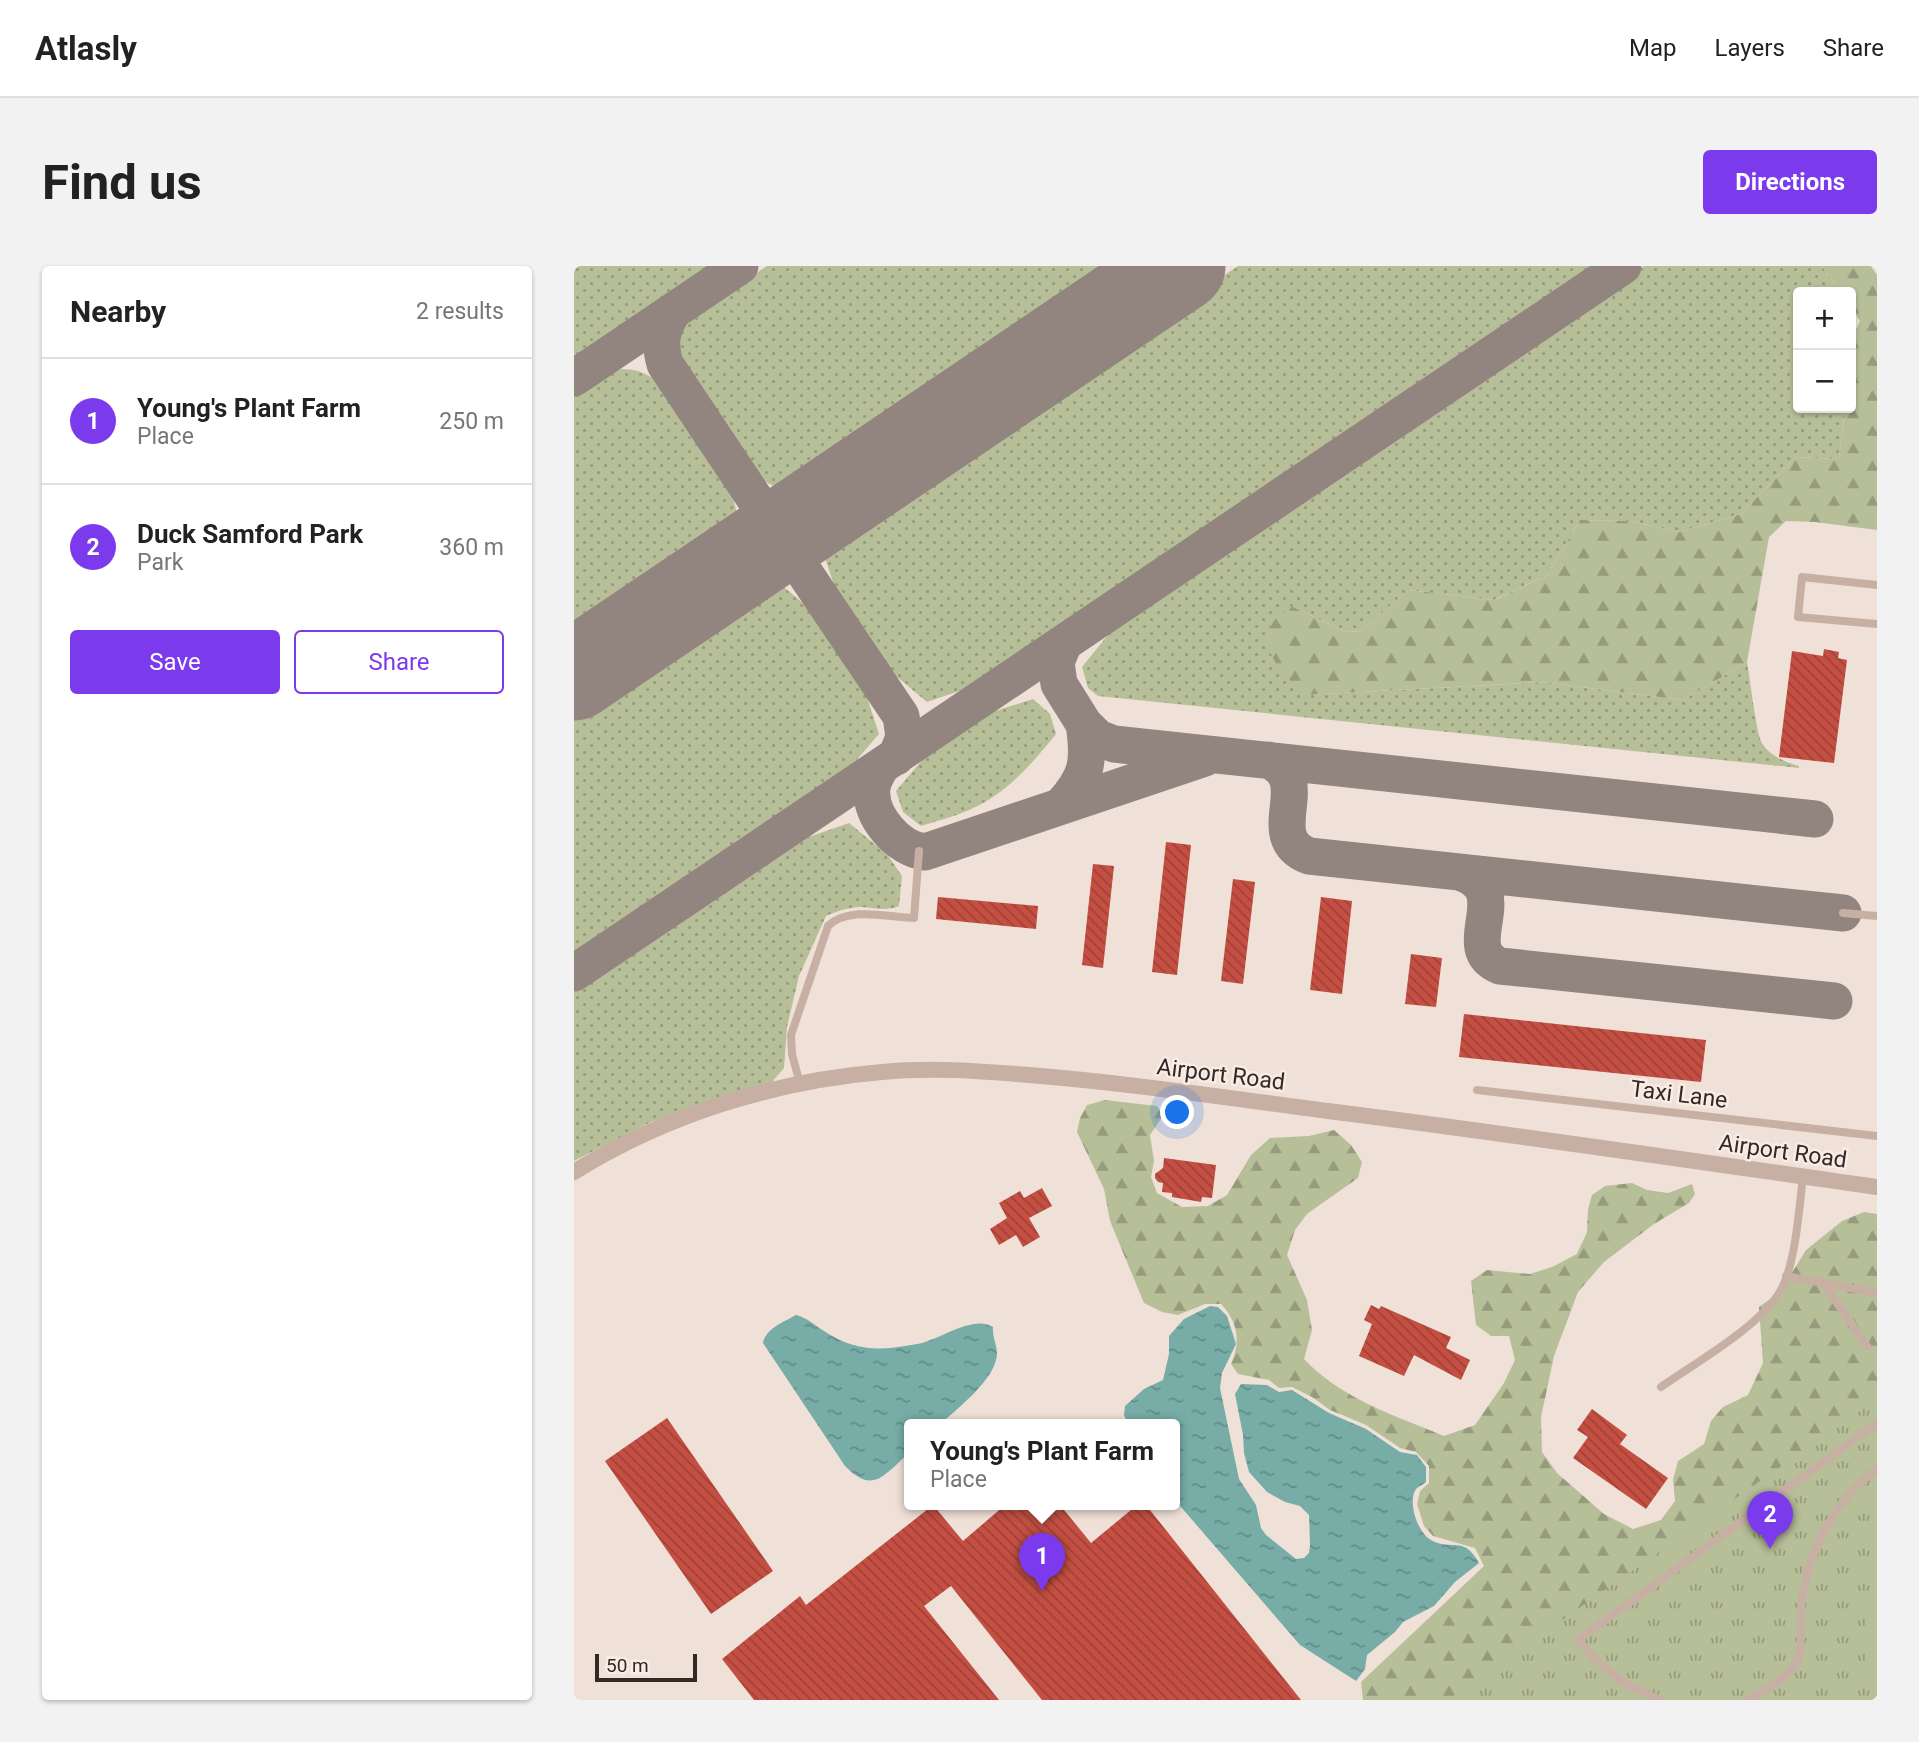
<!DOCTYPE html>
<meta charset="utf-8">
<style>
body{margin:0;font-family:Roboto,sans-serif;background:#f2f2f2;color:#222}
.controls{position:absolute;right:21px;top:21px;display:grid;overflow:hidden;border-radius:7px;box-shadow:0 2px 5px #0004}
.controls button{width:63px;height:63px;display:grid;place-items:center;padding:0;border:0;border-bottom:2px solid #e0e0e0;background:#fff;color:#222;font:35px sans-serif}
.scale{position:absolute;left:21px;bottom:18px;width:102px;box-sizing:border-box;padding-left:7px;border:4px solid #332826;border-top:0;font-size:19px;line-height:24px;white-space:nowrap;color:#332826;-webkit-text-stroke:5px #f8ece4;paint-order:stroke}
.you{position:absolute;left:604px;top:847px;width:24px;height:24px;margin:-18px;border:5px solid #fff;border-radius:50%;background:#1a73e8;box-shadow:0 0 0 10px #1a73e833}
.badge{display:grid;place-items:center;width:46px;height:46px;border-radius:50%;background:#7c3aed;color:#fff;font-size:23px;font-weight:700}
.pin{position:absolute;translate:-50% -58px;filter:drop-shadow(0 2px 4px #0008)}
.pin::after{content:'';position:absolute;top:37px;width:24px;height:21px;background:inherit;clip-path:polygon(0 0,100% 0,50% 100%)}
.popup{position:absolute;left:330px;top:1153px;width:276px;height:91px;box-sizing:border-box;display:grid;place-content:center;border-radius:7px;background:#fff;filter:drop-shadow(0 2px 5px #0005);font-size:23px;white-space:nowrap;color:#767676}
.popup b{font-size:26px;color:#222}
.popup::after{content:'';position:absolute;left:50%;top:100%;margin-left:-14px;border:14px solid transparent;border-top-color:#fff}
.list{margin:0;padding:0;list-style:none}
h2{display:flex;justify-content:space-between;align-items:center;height:91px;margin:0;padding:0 28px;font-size:30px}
h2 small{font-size:23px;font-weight:400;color:#767676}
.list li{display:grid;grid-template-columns:46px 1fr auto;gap:21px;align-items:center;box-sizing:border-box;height:126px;padding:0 28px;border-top:2px solid #e0e0e0}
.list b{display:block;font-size:26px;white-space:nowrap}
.list p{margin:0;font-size:23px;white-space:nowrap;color:#767676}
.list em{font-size:23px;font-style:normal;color:#767676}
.actions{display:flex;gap:14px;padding:21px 28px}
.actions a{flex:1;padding:16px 0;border:2px solid #7c3aed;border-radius:7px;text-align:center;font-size:24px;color:#7c3aed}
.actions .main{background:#7c3aed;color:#fff}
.map{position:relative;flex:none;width:1303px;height:1434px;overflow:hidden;border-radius:7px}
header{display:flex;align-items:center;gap:42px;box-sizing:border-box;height:98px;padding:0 35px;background:#fff;border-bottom:2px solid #e0e0e0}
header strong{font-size:33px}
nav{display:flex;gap:38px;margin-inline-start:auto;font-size:24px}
.intro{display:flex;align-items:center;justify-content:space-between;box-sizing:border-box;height:168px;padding:0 42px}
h1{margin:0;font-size:49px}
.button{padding:18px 32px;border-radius:7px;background:#7c3aed;color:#fff;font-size:24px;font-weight:700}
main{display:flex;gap:42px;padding:0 42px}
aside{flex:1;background:#fff;border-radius:7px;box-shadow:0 2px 5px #0004}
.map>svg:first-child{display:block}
</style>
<header>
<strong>Atlasly</strong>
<nav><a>Map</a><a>Layers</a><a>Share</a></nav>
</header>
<div class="intro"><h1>Find us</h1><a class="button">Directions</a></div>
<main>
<aside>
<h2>Nearby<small>2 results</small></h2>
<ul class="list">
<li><span class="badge">1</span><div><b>Young's Plant Farm</b><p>Place</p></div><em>250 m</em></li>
<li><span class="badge">2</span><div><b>Duck Samford Park</b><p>Park</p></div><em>360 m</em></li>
</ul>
<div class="actions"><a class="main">Save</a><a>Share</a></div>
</aside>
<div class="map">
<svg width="1303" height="1434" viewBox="0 0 1303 1434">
<defs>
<pattern id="grass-dots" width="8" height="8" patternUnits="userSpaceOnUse" patternTransform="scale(1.75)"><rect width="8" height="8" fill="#b7bf98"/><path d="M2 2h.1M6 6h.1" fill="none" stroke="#959b7c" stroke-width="1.8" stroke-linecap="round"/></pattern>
<pattern id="forest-firs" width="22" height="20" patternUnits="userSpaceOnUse" patternTransform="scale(1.75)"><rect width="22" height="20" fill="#b7bf98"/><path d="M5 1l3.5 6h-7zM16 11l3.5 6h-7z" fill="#959b7c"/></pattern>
<pattern id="park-tufts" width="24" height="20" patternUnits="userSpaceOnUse" patternTransform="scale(1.75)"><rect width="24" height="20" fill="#b7bf98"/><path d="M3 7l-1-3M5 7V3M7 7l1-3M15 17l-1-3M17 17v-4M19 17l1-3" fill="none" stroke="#959b7c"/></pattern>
<pattern id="water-ripples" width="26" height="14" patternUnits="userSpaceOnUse" patternTransform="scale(1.75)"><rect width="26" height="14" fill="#77aca7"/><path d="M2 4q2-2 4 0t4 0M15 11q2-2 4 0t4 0" fill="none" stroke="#628c88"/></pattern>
<pattern id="building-back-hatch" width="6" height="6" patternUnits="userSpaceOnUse" patternTransform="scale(1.75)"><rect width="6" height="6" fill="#c44f42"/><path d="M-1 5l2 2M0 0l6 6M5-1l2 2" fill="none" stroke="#a04237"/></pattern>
</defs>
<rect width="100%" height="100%" fill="#f0e1d8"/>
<!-- grass -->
<path fill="url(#grass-dots)" d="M0,0h139l-139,94z
M193,0h362l-332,223c-16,1 -28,-3 -40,-14l-75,-111c-5,-18 -4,-30 7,-45z
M664,0h358l-10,13 -519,351 -93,56 -47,16 -37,-31 -28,-37 -26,-43 -15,-45z
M1070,0h178l19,26h-43v116h47l-6,51 -43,-2 -55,57 -62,18 -49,-11 -50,-1 -33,55 -53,25 -86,-10 -47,41 -15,1 -55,-26 14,89 237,-13 141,18 64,-38c3,15 9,72 15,81 8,13 23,19 37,23v2l-701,-72 -10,-8 -6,-21 30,-37 93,-69z
M47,103c16,0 25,4 38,13l73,111 5,21 -7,21 -156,105v-245l35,-23z
M200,313l35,29 30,39 25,41 15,46 -32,37 -93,68 -180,122v-247z
M459,433l17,15 6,20c-25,31 -50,60 -87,76 -15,7 -33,11 -48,16l-18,-14 -7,-21 32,-38 28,-20 30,-19z
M275,557l38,31 15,22 -3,30c-14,6 -25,1 -40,1 -12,1 -22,4 -33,9l-27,60 -12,51 -3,41 -13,15 -64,19 -58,21 -75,38v-175l131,-89 98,-58z"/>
<!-- forest -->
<path fill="url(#forest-firs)" d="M1248,0h49l6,9v255l-62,-8 -29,-1 -17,16 -22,125 -64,38 -141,-18 -237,13c-16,-15 -49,-45 -34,-70 4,-7 14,-13 20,-19l55,26 15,-1 47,-41 87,10 52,-25 33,-55 50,1 49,11 62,-18 55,-57 43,2 6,-51h6v-68l9,-19 -9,-14v-15h-10z
M531,834l52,6 6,10 -13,19 4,26 -3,16 6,16 25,14 26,-1 19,-11 24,-40 19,-17 39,-2 25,-6 17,15 11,17 -4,16 -51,36 -12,16 -8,25 20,45 5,30 -8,29c38,40 90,56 140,77l31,-11 29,-42 11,-23 -6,-24h-18l-15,-11 -5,-44 16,-11 43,4 22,-7 25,-13 10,-22 1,-23 4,-14 13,-9 27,-3 15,7 21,3 24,-9 3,10 -6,9 -35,21 -50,38 -26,30 -24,64 -13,61 1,35 15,21 47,41 29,15 28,-9 14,-19 -2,-21 5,-19 26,-17 7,-23 12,-14 25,-12 15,-32 -4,-56 21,-15 26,-42 36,-29 22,-9 13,2v192l-275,294h-239l-2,-18 123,-116 -9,-18 -42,-12 -9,-10 -7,-22 3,-13 9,-8v-17l-13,-14 -16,-4 -34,-23 -36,-15 -18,-13 -20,-10 -13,1 -10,-8 -31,-6 -7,-10c10,-22 7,-42 -10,-60h-16l-27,11 -16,-3 -18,-9 -34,-82 -6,-32 -27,-57 3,-14 7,-13z"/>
<!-- park -->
<path fill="url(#park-tufts)" d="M1303,1133v301h-429z"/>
<!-- garden -->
<path fill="#b7bf98" d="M1303,1325v107c-13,-34 -18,-73 0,-107z"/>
<!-- water -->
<path fill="url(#water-ripples)" d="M636,1040l8,1 9,9 9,28 -14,29 -2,15 19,91 17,26 5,23 5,7 30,24 8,-1 5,-5 1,-8 -1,-30 -9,-9 -15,-4 -18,-10 -18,-20 -5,-19 -1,-18 -8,-41 6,-10 26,1 12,7 13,-2 37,23 37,16 34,23 17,3 9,12v15c-3,3 -7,4 -10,7 -9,13 2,44 15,51 21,12 32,-6 48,23l-24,19 -21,24 -31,16 -8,10 -28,23 -2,14 -9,12 -56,-36 -125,-145v-75h-47l-4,-10 1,-9 19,-17 19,-9 6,-26v-18l15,-17z
M222,1049c12,3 18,10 28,16 32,21 56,20 93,13 21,-3 56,-30 76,-17 -1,9 4,17 4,27 -1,25 -40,55 -58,71h-30v28c-25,22 -36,42 -64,13l-82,-123c3,-15 21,-21 33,-28z"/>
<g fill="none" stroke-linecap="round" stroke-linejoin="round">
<!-- taxiway -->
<path stroke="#92847f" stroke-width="37" d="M99,45c-12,19 -14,32 -8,53l94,141c18,11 32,14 53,9
M0,112l166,-112
M238,248c-14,17 -17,31 -12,52l101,150 3,21 -8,20
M167,296l18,-27v-30
M490,377l-8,19 3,22 25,40 14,14 16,6 701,75
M694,494c49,20 -9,77 41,96l534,57
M307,501c-4,7 -8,13 -9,21 -3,28 26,61 53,64l280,-94
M487,540c26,-28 29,-44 23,-82
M888,607c54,19 -7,75 38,93l334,35
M0,707l1049,-707"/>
<!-- runway -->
<path stroke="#92847f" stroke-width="91" d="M0,409l606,-409"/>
</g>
<!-- building -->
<path fill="url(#building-back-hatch)" d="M1250,383l15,3 -1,6 9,2 -13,103 -55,-6 13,-106 31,5z
M592,576l25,3 -14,130 -25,-3z
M519,598l21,2 -11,102 -21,-3z
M659,613l22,3 -12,102 -22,-3z
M364,631l100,9 -2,23 -100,-10z
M747,631l31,4 -10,93 -32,-4z
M837,688l31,4 -6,49 -31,-3z
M890,748l242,26 -5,42 -242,-25z
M590,892l52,7 -4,33 -10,-1 -1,5 -29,-5v-4l-10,-1 1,-9 -5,-1 -3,-4v-4l8,-6z
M468,922l10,18 -23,12 11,19 -17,10 -7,-12 -17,10 -9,-16 17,-11 -8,-15 21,-12 4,7z
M797,1039l8,4 2,-3 70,31 -5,11 24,12 -9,20 -47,-25 -10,21 -45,-20 13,-32 -8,-4z
M1018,1143l35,26 -7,9 48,34 -22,31 -73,-51 15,-21 -11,-7z
M93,1152l106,153 -62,43 -106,-153z
M359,1239l30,36 42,-36h29l7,9 11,-9h8l31,38 46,-38h9l155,195h-259l-91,-114 -27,20 75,94h-245l-32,-41 78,-63 6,9z"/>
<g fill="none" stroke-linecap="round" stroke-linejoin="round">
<!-- lane -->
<path stroke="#c8afa4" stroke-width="8" d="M1303,319l-75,-8 -4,40 79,7
M1269,647l34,3
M226,818l-8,-30 -1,-19 37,-109c21,-20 59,-9 86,-8l5,-67
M903,824l400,46
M1212,1010l91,17
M1249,1017l44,63
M1087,1121c34,-24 102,-62 121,-99 14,-28 17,-80 21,-111
M1086,1434c-40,-16 -54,-29 -82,-60l299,-217
M1172,1434c16,-5 49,-28 53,-44 3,-15 1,-33 2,-49 6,-53 32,-107 76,-138"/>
<!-- street -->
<path stroke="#c8afa4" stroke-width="16" d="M0,906c92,-57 200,-91 308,-100 49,-5 98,-1 147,3 100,8 199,23 299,36 183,23 366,50 549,76"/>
</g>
<g text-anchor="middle" stroke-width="5" stroke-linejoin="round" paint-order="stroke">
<!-- street labels -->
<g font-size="23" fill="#332826" stroke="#f8ece4">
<text transform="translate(647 808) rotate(7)" y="8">Airport Road</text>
<text transform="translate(1105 828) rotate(7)" y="8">Taxi Lane</text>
<text transform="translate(1209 885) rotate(8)" y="8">Airport Road</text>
</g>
</g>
</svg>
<div class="controls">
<button>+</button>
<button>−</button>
</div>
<div class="scale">50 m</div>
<div class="you"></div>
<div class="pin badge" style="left:468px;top:1325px">1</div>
<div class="popup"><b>Young's Plant Farm</b>Place</div>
<div class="pin badge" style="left:1196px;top:1283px">2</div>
</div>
</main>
